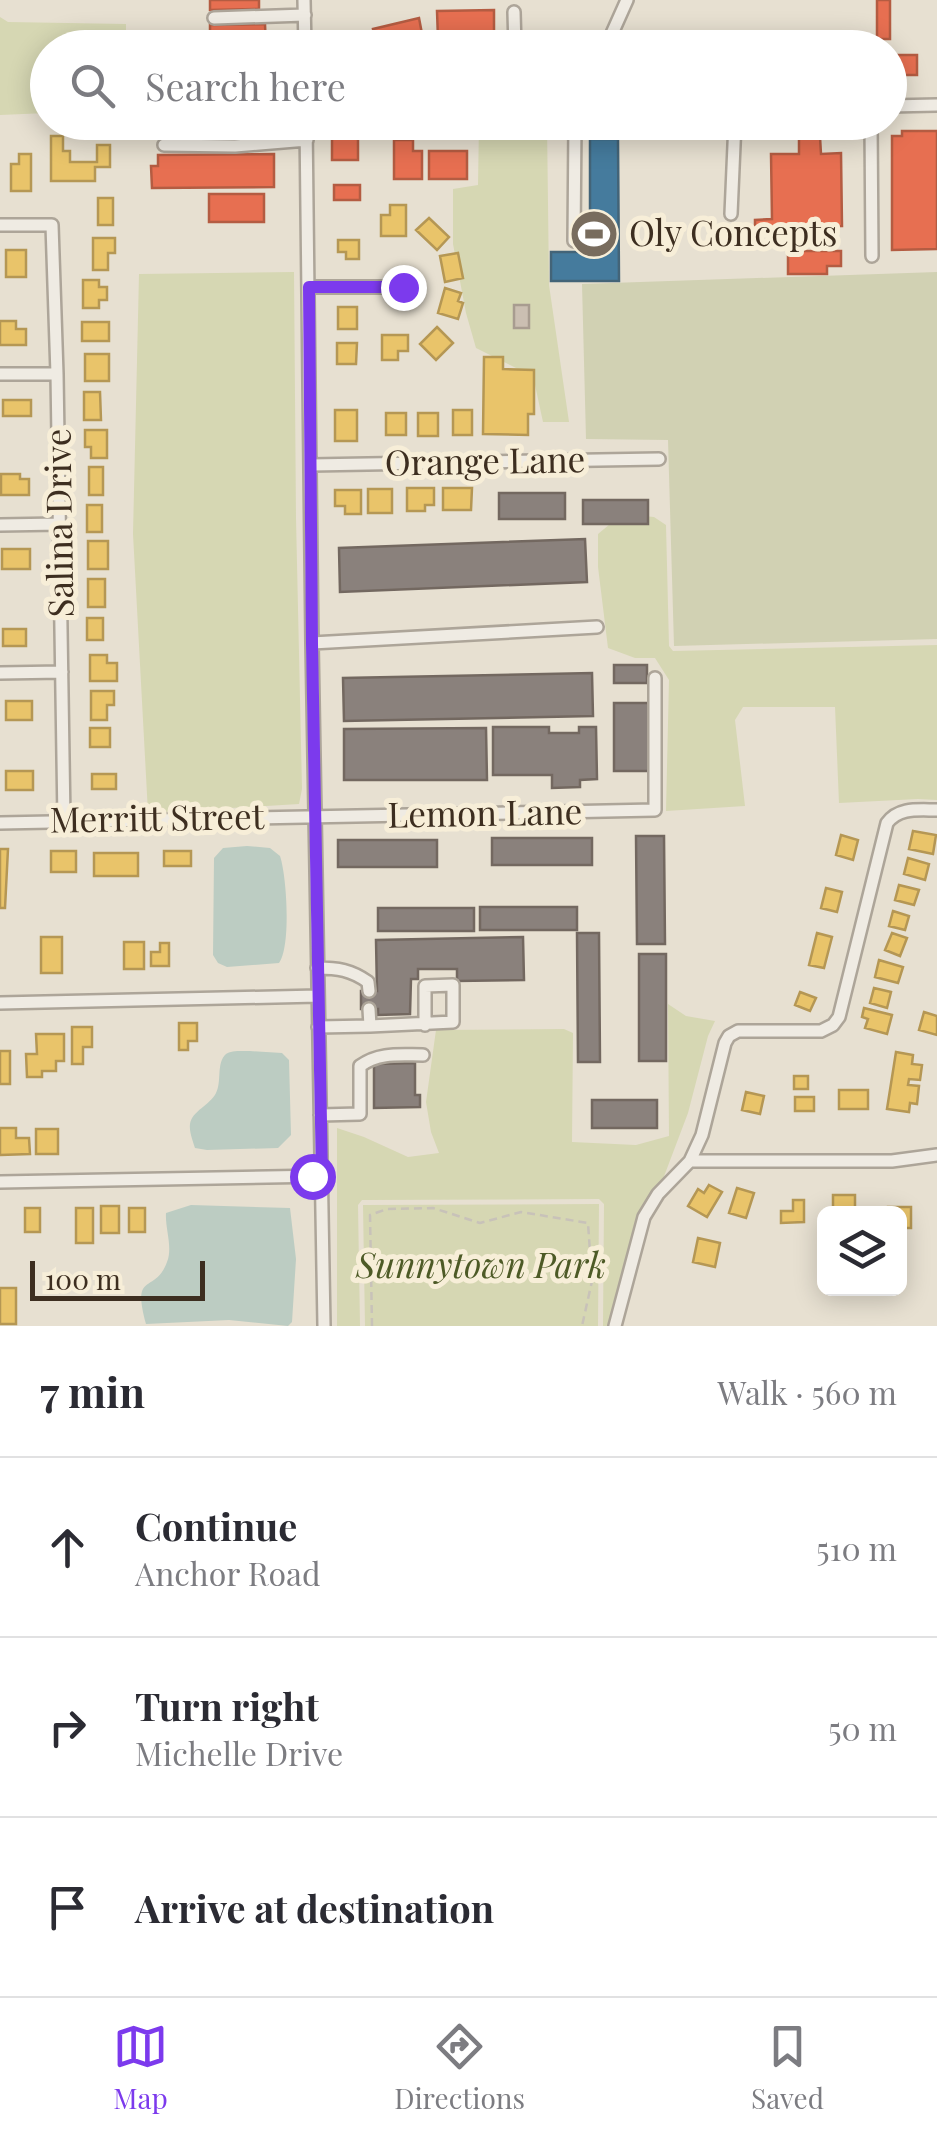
<!DOCTYPE html>
<meta charset="utf-8">
<style>
body{margin:0;font-family:"Playfair Display",serif;background:#f7f7f7;color:#2b2b33}
.controls{position:absolute;right:30px;bottom:30px;display:grid;overflow:hidden;border-radius:15px;box-shadow:0 5px 25px #0003}
.controls button{width:90px;height:90px;display:grid;place-items:center;padding:0;border:0;border-bottom:2px solid #e1e1e2;background:#fff;color:#2b2b33;font:50px sans-serif}
.scale{position:absolute;left:30px;bottom:25px;width:175px;box-sizing:border-box;padding-left:10px;border:5px solid #3d2e20;border-top:0;font-size:28px;line-height:35px;white-space:nowrap;color:#3d2e20;-webkit-text-stroke:8px #f7eed8;paint-order:stroke}
.stop{position:absolute;width:30px;height:30px;margin:-22px;border:8px solid #7c3aed;border-radius:50%;background:#fff}
.stop.end{background:#7c3aed;border-color:#fff;box-shadow:0 2px 10px #0008}
.list{margin:0;padding:0;list-style:none}
h2{display:flex;justify-content:space-between;align-items:center;height:130px;margin:0;padding:0 40px;font-size:42px}
h2 small{font-size:32px;font-weight:400;color:#7c7c81}
.list li{display:grid;grid-template-columns:65px 1fr auto;gap:30px;align-items:center;box-sizing:border-box;height:180px;padding:0 40px;border-top:2px solid #e1e1e2}
.list b{display:block;font-size:38px;white-space:nowrap}
.list p{margin:0;font-size:32px;white-space:nowrap;color:#7c7c81}
.list em{font-size:32px;font-style:normal;color:#7c7c81}
.icon{flex:none;width:55px;height:55px;fill:none;stroke:currentColor;stroke-width:2;stroke-linecap:round;stroke-linejoin:round}
.map{position:relative;flex:none;width:937px;height:1326px;overflow:hidden}
.search{position:absolute;background:#fff;box-shadow:0 5px 25px #0003;left:30px;right:30px;top:30px;height:110px;display:flex;align-items:center;gap:25px;box-sizing:border-box;padding:0 35px;border-radius:55px;color:#7c7c81;font-size:38px}
.sheet{height:670px;background:#fff}
nav{display:flex;justify-content:space-around;align-items:center;box-sizing:border-box;height:140px;border-top:2px solid #e1e1e2;background:#fff;font-size:28px;color:#7c7c81}
nav a{display:grid;justify-items:center;gap:5px}
nav .on{color:#7c3aed}
.map>svg:first-child{display:block}
</style>
<div class="map">
<svg width="937" height="1326" viewBox="0 0 937 1326">
<rect width="100%" height="100%" fill="#e7e0d1"/>
<!-- green -->
<path fill="#d6d7b3" d="M0,17l8,5 118,2v23l-78,1 -1,65 -47,2z
M479,123h68l2,162 20,137h-26l-8,-37 -15,-15 -44,-22 -10,-35 -13,-69v-55l25,-4z
M294,272l2,246 6,271 -3,15 -151,9 -15,-279 6,-260z
M622,514l32,3 12,8 3,121 4,5 264,-6v155l-19,-1 -79,4 -4,-96h-92l-8,13 10,86 -79,5 3,-131 -14,-22h-20l-27,-10 -10,-81v-33z
M668,1004l18,12 29,5 -7,15 -20,77 -25,66 -9,9 -15,25 -30,113h-6l1,-122 -5,-5 -237,1 -4,5 2,121h-23v-198l27,9 44,20 31,-4 -8,-21 -5,-30 10,-72 128,-1 9,4 -1,109 64,3 33,-9z
M599,1204l-1,122h-233l-2,-121z"/>
<!-- cemetery -->
<path fill="#d1d1b3" d="M937,272v367l-263,7 -6,-206 -82,-1 -4,-155z"/>
<!-- water -->
<path fill="#bcccc2" d="M247,846l23,2 10,8c7,21 11,91 -1,107l-52,4 -9,-4 -5,-8 1,-97 9,-10z
M250,1051l32,2 7,7 2,75 -13,13 -71,2 -12,-2c-2,-7 -6,-16 -5,-24 2,-13 20,-19 26,-31 6,-11 0,-30 10,-39 5,-4 17,-3 24,-3z
M191,1205l99,3 6,51 -4,63 -4,4 -59,-6 -83,4c-15,-54 9,-29 21,-62 6,-15 -2,-33 -1,-49z"/>
<!-- homes -->
<path fill="#e9c46a" stroke="#b59754" stroke-width="2.5" d="M51,136h12v15h7v11h27v-17h13v22h-15v14h-44z
M19,154h12v37h-20v-27h8z
M98,198h15v27h-15z
M390,205h16v31h-25v-21h9z
M429,218l20,19 -12,13 -21,-20z
M93,238h22v15h-7v17h-15z
M338,240h21v19h-13v-7h-8z
M6,250h20v27h-20z
M458,253l5,25 -18,4 -5,-26z
M83,280h16v7h8v13h-8v8h-16z
M445,288l16,5 -3,8 5,2 -5,16 -20,-6z
M338,307h19v22h-19z
M0,321h16v8h10v16h-26z
M82,322h27v19h-27z
M437,327l16,16 -17,17 -16,-16z
M382,335h26v16h-10v9h-16z
M337,343h20l-1,21h-19z
M85,354h24v27h-24z
M484,357h19v12l31,1v44h-6v21l-45,-1z
M84,392h16l1,28h-17z
M3,400h28v16h-28z
M335,410h22v31h-22z
M453,410h19v25h-19z
M386,413h20v22h-20z
M418,413h20v23h-20z
M85,430h22v28h-16v-11h-6z
M89,467h14v28h-14z
M1,474h19v5h9v16h-28z
M407,488h27v17h-9v6h-18z
M443,488h29l-1,22h-28z
M368,489h24v24h-24z
M335,490h26v24h-16v-8h-10z
M87,505h15v27h-15z
M88,541h20v28h-20z
M2,549h28v20h-28z
M88,579h17v28h-17z
M87,618h16v22h-16z
M3,629h23v17h-23z
M90,655h17v8h10v18h-27z
M91,691h23v14h-7v15h-16z
M6,701h26v19h-26z
M90,728h20v19h-20z
M6,771h27v19h-27z
M92,774h24v15h-24z
M913,831l23,4 -3,19 -24,-5z
M841,835l17,5 -5,20 -17,-5z
M0,849h8l-3,59h-5z
M51,851h25v21h-25z
M164,851h27v15h-27z
M94,853h44v23h-44z
M908,858l21,6 -4,16 -21,-6z
M899,885l20,5 -5,15 -19,-5z
M826,888l16,4 -5,20 -16,-4z
M893,911l16,5 -4,14 -16,-4z
M817,933l15,4 -8,31 -15,-3z
M892,933l15,5 -7,18 -15,-6z
M41,937h21v36h-21z
M124,942h20v27h-20z
M160,943h9v23h-18v-14h9z
M879,960l24,7 -5,16 -23,-6z
M874,988l17,4 -4,16 -17,-5z
M800,992l16,6 -6,13 -15,-6z
M864,1008l28,7 -5,19 -22,-6 3,-9 -6,-2z
M924,1012l13,4v19l-18,-5z
M179,1023h18v18h-9v9h-9z
M72,1027h20v20h-9v17h-11z
M36,1034h28v27h-8v10h-14v6h-15l-1,-23h11z
M0,1051h10v33h-10z
M896,1052l17,3 -1,9 10,1 -2,15 -11,-1 -1,6 11,1 -2,18 -7,-1 -1,9 -22,-3z
M794,1076h14v13h-14z
M839,1090h29v19h-29z
M746,1092l18,4 -4,18 -18,-4z
M795,1097h19v14h-19z
M0,1128h16v10h13l1,16 -30,1z
M36,1129h22v25h-22z
M709,1185l13,7 -15,25 -19,-11 10,-17 6,4z
M737,1188l17,5 -8,25 -17,-5z
M833,1195h22v19h-22z
M793,1200h11v22l-23,1v-12h12z
M101,1206h18v27h-18z
M888,1207h23v21h-11v-14h-12z
M25,1208h15v24h-15z
M76,1208h17v35h-17z
M129,1208h16v24h-16z
M698,1238l22,5 -5,24 -22,-5z
M0,1288h16v36h-16z"/>
<!-- shops -->
<path fill="#e76f51" stroke="#b45c42" stroke-width="2.5" d="M210,0h49v9l-49,1z
M877,0h13v39h-13z
M494,10v34l-117,4 -4,-19 46,-11 4,21h15l-1,-28z
M265,24l1,24h-56v-23z
M890,55h27v20h-27z
M902,131h35v118l-45,1v-114h10z
M332,134h26v26h-26z
M820,137l1,17 20,-1 1,73 -87,1v-7l17,-1 -1,-65h28v-16z
M394,140h19v11h9v28h-28z
M429,151h38v28h-38z
M274,154v33l-122,1 -1,-22h7v-11z
M334,185h26v15h-26z
M209,194h55v28h-55z
M788,251h53v15h-14v8h-39z"/>
<!-- public -->
<path fill="#457b9d" stroke="#436478" stroke-width="2.5" d="M590,139h28l1,142h-68v-29h39z"/>
<!-- industry -->
<path fill="#8a817c" stroke="#736860" stroke-width="2.5" d="M499,493h66v26h-66z
M583,500h65v24h-65z
M585,539l2,43 -247,10 -1,-44z
M614,665h33v18h-33z
M592,673l1,43 -249,5 -1,-43z
M614,703h36v68h-36z
M493,727h56v6h30v-6h17l1,52 -17,1v7l-28,1v-13h-59z
M486,728l1,52h-143v-51z
M636,836h28l1,108h-28z
M492,838h100v27h-100z
M338,840h99v27h-99z
M480,907h97v23h-97z
M378,908h96v23h-96z
M577,933h22l1,129h-22z
M523,937l1,43 -67,1v-12h-39v10h-7l-1,35 -32,1v-6h-17v-18h16l-1,-51z
M639,954h27v107h-27z
M415,1063v32h5v12l-46,1v-44z
M592,1100h65v28h-65z"/>
<!-- building -->
<path fill="#cbbfb2" stroke="#a89c90" stroke-width="2.5" d="M514,305h15v23h-15z"/>
<g fill="none" stroke-linecap="round" stroke-linejoin="round">
<!-- minor casing -->
<g stroke="#ada599" stroke-width="16">
<path id="minor" d="M304,0l1,48
M514,12l1,36
M214,18l91,-3
M610,48v-10l17,-38
M890,106l47,-1
M306,122l6,521 12,683
M871,122l1,134
M164,145l71,1 72,-6
M173,145l4,-14 6,-9
M731,214l4,-92
M0,225h52l5,149 7,447
M574,241l1,-119
M309,287h94
M0,374h57
M311,465l348,-6
M0,525l60,-1
M312,643l285,-16
M0,673l62,-1
M0,823l655,-13v-132
M317,968c21,0 34,2 51,14l1,9
M0,1003l318,-7
M370,1026l83,-4v-37l-28,1v39
M318,1027l52,-1 -1,-17
M320,1115l40,-1v-48c19,-14 40,-11 63,-11
M690,1161h202l45,-6
M0,1182l322,-6
M615,1326l29,-109 14,-23 32,-33 12,-26 23,-92 4,-7 9,-5h83l12,-6 6,-8 48,-194c12,-16 31,-13 50,-13"/>
</g>
<!-- path -->
<path stroke="#c8c2b9" stroke-width="2.5" stroke-dasharray="8 5" stroke-linecap="butt" d="M372,1326l-2,-111 17,-6 46,-1 47,15 41,-11 67,11 4,58 -10,45"/>
<!-- minor -->
<use href="#minor" stroke="#efebe3" stroke-width="11"/>
</g>
<g fill="none" stroke-linecap="round" stroke-linejoin="round">
<!-- route -->
<path stroke="#7c3aed" stroke-width="12" d="M312,1176h10l-10,-532 -3,-357h94"/>
</g>
<!-- icons -->
<defs>
<g id="stadium-disc" transform="scale(2.5)"><circle r="9.5" fill="#786c5e" stroke="#f7eed8"/><path d="M0-5a6.5 5 0 1 0 0 10a6.5 5 0 1 0 0-10ZM-3.5-1.8h7v3.6h-7Z" fill="#fff"/></g>
</defs>
<g fill-rule="evenodd">
<use href="#stadium-disc" x="594" y="234"/>
</g>
<g text-anchor="middle" stroke-width="10" stroke-linejoin="round" paint-order="stroke">
<!-- poi labels -->
<g font-size="35" fill="#3d2e20" stroke="#f7eed8" text-anchor="start">
<text x="629" y="246">Oly Concepts</text>
</g>
<!-- street labels -->
<g font-size="35" fill="#3d2e20" stroke="#f7eed8">
<text transform="translate(485 462) rotate(-1)" y="12">Orange Lane</text>
<text transform="translate(60 523) rotate(-91)" y="12">Salina Drive</text>
<text transform="translate(485 814) rotate(-1)" y="12">Lemon Lane</text>
<text transform="translate(157 819) rotate(-1)" y="12">Merritt Street</text>
</g>
<!-- park labels -->
<g font-size="35" font-style="italic" fill="#4d5a26" stroke="#f7eed8">
<text x="481" y="1278">Sunnytown Park</text>
</g>
</g>
</svg>
<div class="controls">
<button><svg class="icon" aria-label="layers" viewBox="0 0 24 24"><path d="M12 4l9 5-9 5-9-5zM3 14l9 5 9-5"/></svg></button>
</div>
<div class="scale">100 m</div>
<div class="stop" style="left:312px;top:1176px"></div>
<div class="stop end" style="left:403px;top:287px"></div>
<div class="search"><svg class="icon" aria-label="search" viewBox="0 0 24 24"><circle cx="10" cy="10" r="6"/><path d="M15 15l6 6"/></svg>Search here</div>
</div>
<section class="sheet">
<h2>7 min<small>Walk · 560 m</small></h2>
<ul class="list">
<li><svg class="icon" aria-label="ahead" viewBox="0 0 24 24"><path d="M12 20V5M6 11l6-6 6 6"/></svg><div><b>Continue</b><p>Anchor Road</p></div><em>510 m</em></li>
<li><svg class="icon" aria-label="right" viewBox="0 0 24 24"><path d="M7 20v-9h11M14 6l5 5-5 5"/></svg><div><b>Turn right</b><p>Michelle Drive</p></div><em>50 m</em></li>
<li><svg class="icon" aria-label="arrive" viewBox="0 0 24 24"><path d="M6 21V4h12l-3 4 3 4H6"/></svg><div><b>Arrive at destination</b></div></li>
</ul>
</section>
<nav>
<a class="on"><svg class="icon" aria-label="map" viewBox="0 0 24 24"><path d="M3 6l6-2 6 2 6-2v14l-6 2-6-2-6 2zM9 4v14M15 6v14"/></svg>Map</a>
<a><svg class="icon" aria-label="directions" viewBox="0 0 24 24"><path d="M12 3l9 9-9 9-9-9zM9 14v-3h6M13 9l2 2-2 2"/></svg>Directions</a>
<a><svg class="icon" aria-label="saved" viewBox="0 0 24 24"><path d="M7 4h10v16l-5-4-5 4z"/></svg>Saved</a>
</nav>
